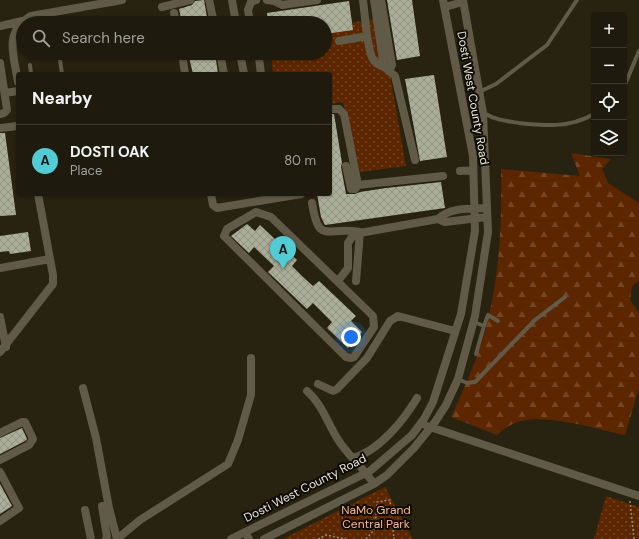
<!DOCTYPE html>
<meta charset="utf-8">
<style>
body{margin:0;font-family:"DM Sans",sans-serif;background:#262316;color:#f1f3f6}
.controls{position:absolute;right:12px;top:12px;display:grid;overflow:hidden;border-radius:4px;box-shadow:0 1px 3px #0004}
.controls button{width:36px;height:36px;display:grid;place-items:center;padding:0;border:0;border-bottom:1px solid #3c382e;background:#1e1a0d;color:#f1f3f6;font:20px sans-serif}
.you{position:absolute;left:351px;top:337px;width:14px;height:14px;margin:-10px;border:3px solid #fff;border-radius:50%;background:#1a73e8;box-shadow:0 0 0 6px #1a73e833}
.badge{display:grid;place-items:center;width:26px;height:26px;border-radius:50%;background:#51ccd4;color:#111;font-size:13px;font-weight:700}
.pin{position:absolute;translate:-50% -33px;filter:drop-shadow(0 1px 2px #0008)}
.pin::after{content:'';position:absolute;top:21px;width:14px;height:12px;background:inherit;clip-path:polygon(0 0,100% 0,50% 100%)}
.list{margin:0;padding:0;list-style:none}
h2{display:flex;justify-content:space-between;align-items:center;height:52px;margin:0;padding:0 16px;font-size:17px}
h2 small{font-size:13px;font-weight:400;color:#a1a19d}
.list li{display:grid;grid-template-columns:26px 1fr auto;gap:12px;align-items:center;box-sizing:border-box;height:72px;padding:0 16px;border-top:1px solid #3c382e}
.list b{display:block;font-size:15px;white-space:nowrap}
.list p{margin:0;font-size:13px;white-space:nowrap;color:#a1a19d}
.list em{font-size:13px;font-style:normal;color:#a1a19d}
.icon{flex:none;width:22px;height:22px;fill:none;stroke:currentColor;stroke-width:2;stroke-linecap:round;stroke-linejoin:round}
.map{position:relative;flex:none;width:639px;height:539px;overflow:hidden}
.search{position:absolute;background:#1e1a0d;box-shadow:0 1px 3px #0004;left:16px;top:16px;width:316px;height:44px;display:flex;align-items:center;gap:10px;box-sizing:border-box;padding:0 14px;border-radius:22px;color:#a1a19d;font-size:15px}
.panel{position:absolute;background:#1e1a0d;box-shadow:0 1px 3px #0004;left:16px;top:72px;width:316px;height:124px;border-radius:4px}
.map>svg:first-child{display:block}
</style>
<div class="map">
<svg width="639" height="539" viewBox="0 0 639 539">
<defs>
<pattern id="forest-firs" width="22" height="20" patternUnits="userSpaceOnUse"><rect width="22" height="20" fill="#5c2600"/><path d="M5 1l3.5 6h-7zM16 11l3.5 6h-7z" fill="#734525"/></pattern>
<pattern id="park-dots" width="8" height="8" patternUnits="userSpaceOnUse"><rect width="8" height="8" fill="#5c2600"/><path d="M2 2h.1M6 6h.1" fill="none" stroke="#734525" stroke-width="1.8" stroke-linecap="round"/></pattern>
<pattern id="building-cross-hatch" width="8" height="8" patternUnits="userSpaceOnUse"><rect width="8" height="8" fill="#aaae98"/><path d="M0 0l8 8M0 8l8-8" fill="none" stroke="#919482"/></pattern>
</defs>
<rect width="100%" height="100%" fill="#282311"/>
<!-- forest -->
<path fill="url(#forest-firs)" d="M571,153l40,6 -9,10 6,14 31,20v78l-7,5 -2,14 9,13v75l-14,47c-28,-6 -77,-21 -104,-14 -9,2 -18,8 -24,14l-46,-18c14,-31 29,-63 37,-97 12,-51 14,-98 13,-151l79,7z"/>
<!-- park -->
<path fill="url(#park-dots)" d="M380,18l26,148 -46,6 -17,-70 -13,2v-30h-57l-2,-21h54v-26z
M385,487l28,52h-130z
M606,496l33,11v32h-45z"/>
<!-- building -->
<path fill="url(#building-cross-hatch)" d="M204,0l4,23h-26l-3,-14 13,-4 3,-4z
M387,0h25l8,56 -23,4z
M349,1l4,29 -28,4v-11h-57l-1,-10z
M188,53h27l3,21h-25z
M434,75l13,82 -27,4 -15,-82z
M330,114h4l8,49 -1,4 5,27h9l5,-2 26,-4 55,-6 4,26 -120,17 -4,-8 -4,-23h13z
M0,133h5l11,82 -16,1z
M247,224l8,7 5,-6 37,35 -5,6 11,11 10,9 6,-5 37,35 -5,5 11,11 -14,16 -21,-20 5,-6 -19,-19 -6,6 -39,-37 6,-6 -20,-19 -5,6 -18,-17z
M28,232l3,19 -21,3 -1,-3 -9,1v-16z
M22,428l5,11 -2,2 -25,13v-16z
M0,484l12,22 -12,8z"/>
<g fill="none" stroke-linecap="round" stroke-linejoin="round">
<!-- path -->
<path stroke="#908b7d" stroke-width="1.5" stroke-dasharray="2 2" stroke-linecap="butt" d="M630,501l4,38
M318,539l8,-4 20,4
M366,539l9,-10 2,-27 13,-2 4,39"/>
<!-- service -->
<path stroke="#605a47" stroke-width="4" d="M59,53l3,21
M30,65l1,9
M624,87l15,-36
M479,92l17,-8 51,-39 30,-45
M484,113c11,7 22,8 35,10 26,3 51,5 75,-9
M474,322l10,4 -8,28
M484,326l4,-11 10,6
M458,379l9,4 8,-1 60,-62 30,-23"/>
<!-- minor -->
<path stroke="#605a47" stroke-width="8" d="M209,0l5,23
M232,0l4,23
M267,0l7,1 8,4 35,-5
M363,0l4,36
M374,0l10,67 11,9 20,84
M381,0l11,65 -3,6
M162,7l28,-7
M445,7l18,-5
M174,13l2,10
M250,23l-2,-13 3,-8 5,-2
M0,26l22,-5
M339,41l28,-5c3,13 2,27 17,31
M182,53l3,21
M220,53l4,21
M240,53l4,21
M259,58l2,16
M0,63l7,47 -3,3 -4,1
M18,82c-4,-27 -15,-49 13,-66l91,-16
M5,93l13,-2
M330,109h9l5,5 14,71 85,-9
M0,128l18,-2
M346,166l5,23h4l3,-4
M460,171l13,-1
M211,194l2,11 4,3 84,-14
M312,203c7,43 14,23 48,29
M256,212l15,5 102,99 1,11 -20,30 -3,1 -5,-1 -122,-121 3,-7z
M438,219c12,-12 32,-10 49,-11
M0,268l50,-9
M338,281l10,-13v-25l6,-9 84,-15 7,3 42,-5
M356,281l4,-49
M0,317l6,30
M0,352l53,-68v-9l-15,-81
M318,384l15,7 4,-2 30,-31 23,-37 8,-5 57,15
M83,388l13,50 13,70 8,31
M307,391c15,13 20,31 30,47 10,17 26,29 37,46
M427,426l212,70
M0,433l22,-11h3l8,17 -4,6 -29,15
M353,458c26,-7 51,-38 64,-60
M0,472l19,36 -19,13
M102,506l5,31 -1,2
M85,510l6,29
M245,532l4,7
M117,539l23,-19 88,-56 10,-24 13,-45v-37
M231,539l139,-68 42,-36 12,-16 9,-17 28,-88 14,-83 -2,-75 -30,-156
M264,539l110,-55 13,-9 27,-27 21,-26 11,-17 12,-26 17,-63 13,-84 -5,-119 -20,-113"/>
</g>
<g text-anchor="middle" stroke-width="4" stroke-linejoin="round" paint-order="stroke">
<!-- street labels -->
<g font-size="12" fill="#e9e5da" stroke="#0f0c05">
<text transform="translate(473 98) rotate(80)" y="4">Dosti West County Road</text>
<text transform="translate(305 488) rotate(-27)" y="4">Dosti West County Road</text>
</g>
<!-- park labels -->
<g font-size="12" fill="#fab58f" stroke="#0f0c05">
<text x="376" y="514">NaMo Grand<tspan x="376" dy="14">Central Park</tspan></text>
</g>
</g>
</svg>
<div class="controls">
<button>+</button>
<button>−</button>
<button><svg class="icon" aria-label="locate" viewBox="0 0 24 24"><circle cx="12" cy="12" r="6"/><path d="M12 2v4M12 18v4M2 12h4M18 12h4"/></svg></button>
<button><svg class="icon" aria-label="layers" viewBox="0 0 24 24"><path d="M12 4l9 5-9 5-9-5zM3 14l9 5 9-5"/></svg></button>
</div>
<div class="you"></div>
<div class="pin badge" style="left:283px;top:269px">A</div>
<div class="search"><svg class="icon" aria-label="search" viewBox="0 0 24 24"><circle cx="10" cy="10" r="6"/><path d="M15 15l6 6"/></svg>Search here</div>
<section class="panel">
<h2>Nearby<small></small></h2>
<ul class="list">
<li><span class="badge">A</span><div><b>DOSTI OAK</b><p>Place</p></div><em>80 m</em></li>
</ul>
</section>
</div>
